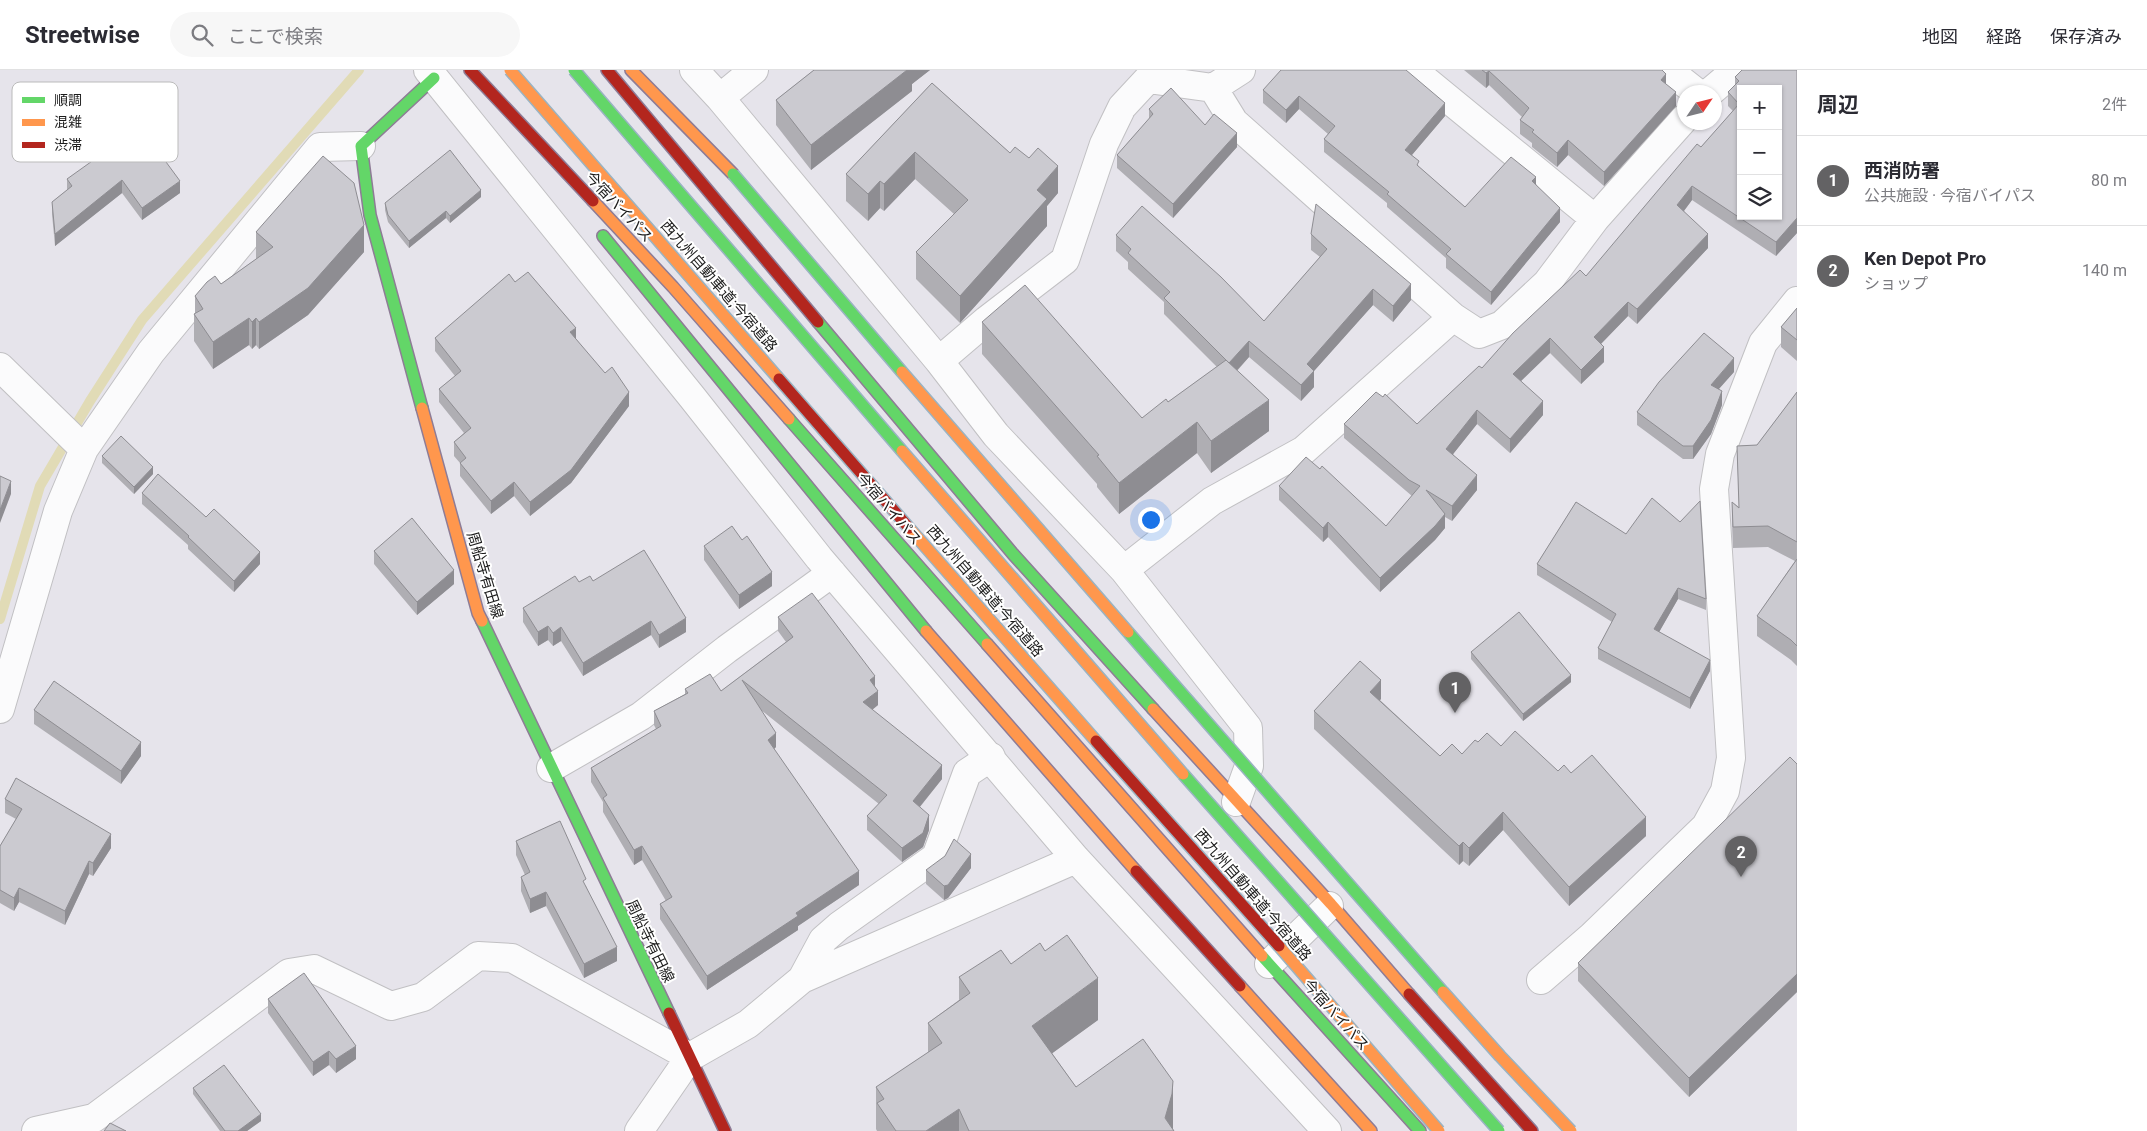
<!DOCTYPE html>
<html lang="ja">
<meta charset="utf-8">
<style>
body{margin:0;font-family:Roboto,"Noto Sans JP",sans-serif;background:#f7f7f7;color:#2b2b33}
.controls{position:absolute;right:15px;top:15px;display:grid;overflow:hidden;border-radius:0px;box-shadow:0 1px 4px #0004}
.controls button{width:45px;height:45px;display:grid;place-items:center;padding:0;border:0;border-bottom:1px solid #e1e1e2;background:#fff;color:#2b2b33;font:25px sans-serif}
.compass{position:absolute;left:1677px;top:15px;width:45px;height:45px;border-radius:50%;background:#fff;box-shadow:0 1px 4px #0004;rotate:55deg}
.you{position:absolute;left:1150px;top:449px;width:18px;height:18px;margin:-12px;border:4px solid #fff;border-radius:50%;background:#1a73e8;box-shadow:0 0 0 8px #1a73e833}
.badge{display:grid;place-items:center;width:32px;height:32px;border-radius:50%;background:#636264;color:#fff;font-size:16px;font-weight:700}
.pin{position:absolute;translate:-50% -41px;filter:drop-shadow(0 1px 2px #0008)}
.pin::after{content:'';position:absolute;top:26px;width:18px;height:15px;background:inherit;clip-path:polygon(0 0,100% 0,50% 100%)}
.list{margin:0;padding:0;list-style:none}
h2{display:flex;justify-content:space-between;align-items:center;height:65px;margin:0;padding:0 20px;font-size:21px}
h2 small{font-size:16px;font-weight:400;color:#7c7c81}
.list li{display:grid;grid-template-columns:32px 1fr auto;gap:15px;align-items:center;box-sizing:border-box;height:90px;padding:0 20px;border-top:1px solid #e1e1e2}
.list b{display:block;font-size:19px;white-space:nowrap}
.list p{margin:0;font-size:16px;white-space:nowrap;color:#7c7c81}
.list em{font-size:16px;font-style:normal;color:#7c7c81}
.icon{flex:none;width:28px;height:28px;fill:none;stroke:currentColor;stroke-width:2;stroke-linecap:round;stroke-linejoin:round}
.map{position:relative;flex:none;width:1797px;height:1061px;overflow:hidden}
header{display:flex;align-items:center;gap:30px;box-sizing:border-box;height:70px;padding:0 25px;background:#fff;border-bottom:1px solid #e1e1e2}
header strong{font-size:24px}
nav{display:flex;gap:28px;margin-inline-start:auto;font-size:18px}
.search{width:350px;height:45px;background:#f7f7f7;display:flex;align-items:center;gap:12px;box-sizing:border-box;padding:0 18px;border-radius:28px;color:#7c7c81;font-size:19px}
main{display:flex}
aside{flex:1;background:#fff}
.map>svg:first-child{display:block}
</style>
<header>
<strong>Streetwise</strong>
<div class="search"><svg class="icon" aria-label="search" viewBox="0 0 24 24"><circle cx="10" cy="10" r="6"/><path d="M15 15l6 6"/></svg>ここで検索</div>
<nav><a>地図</a><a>経路</a><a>保存済み</a></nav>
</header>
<main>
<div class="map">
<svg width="1797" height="1061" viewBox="0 0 1797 1061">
<rect width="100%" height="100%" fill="#e6e4eb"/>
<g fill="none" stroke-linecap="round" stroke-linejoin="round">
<!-- stream -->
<path stroke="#e1dbb6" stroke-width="10" d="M0,549l40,-133 50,-85 52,-81 217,-250"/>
<!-- street casing -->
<g stroke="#c1c0c3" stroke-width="30">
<path id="street" d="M428,0l264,327 127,161 257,301 251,272
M694,0l26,28 219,263 57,74 128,135 124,158 1,38 -13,36
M1241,0l-28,18 21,34 219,195 26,17 23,-9 45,-42 48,-64 89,-100
M1413,0l182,149
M1668,0l28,22
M1710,22l26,-22
M720,28l34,-28
M939,291l48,-41 78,-60 39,-116 18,-37 26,-28 65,9
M0,297l84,82
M1124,500l88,-69 92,-51 149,-133
M0,639l58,-198 26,-62 67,-97 169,-205 41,-1
M551,698l90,-52 86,-67 105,-76
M1269,894l60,-58
M802,909l21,-39 16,-14 97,-69 31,-84 24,-16
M1541,910l51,-44 114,-110 19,-35 6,-33 -17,-269 6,-35 43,-111 34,-42
M36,1061l58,-13 195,-145 25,-4 77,37 32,-9 55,-41 34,2 178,99
M639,1061l51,-74 58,-33 54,-45 274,-120"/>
</g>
<!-- fast casing -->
<g stroke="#8e7c96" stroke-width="14">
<path id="fast" d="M603,166l323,395
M818,252l195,232 140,155
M422,338l-52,-193 -9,-69 73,-68
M789,349l198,225
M482,551l187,392
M1262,886l158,175"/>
</g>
<!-- slow casing -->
<g stroke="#8e7c96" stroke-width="14">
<path id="slow" d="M631,0l102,104
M593,131l80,86 116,132
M422,338l56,205 4,8
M926,561l210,240
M987,574l275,312
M1153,639l178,195 78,90
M1240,916l131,145"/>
</g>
<!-- jam casing -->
<g stroke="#8e7c96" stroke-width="14">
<path id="jam" d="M470,0l123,131
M607,0l211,252
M1136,801l104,115
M1409,924l123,137
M669,943l56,118"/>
</g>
<!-- street -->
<use href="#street" stroke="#fbfbfc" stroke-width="28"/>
<!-- fast -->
<use href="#fast" stroke="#63d668" stroke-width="11"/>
<!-- slow -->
<use href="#slow" stroke="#ff974d" stroke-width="11"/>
<!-- jam -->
<use href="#jam" stroke="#b3261e" stroke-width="11"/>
<!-- fast-bridge casing -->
<g stroke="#9ab3c2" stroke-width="14" stroke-linecap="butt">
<path id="fast-bridge" d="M574,0l328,381
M733,104l169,198
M1128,562l315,360
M1183,704l316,357"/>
</g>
<!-- slow-bridge casing -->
<g stroke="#9ab3c2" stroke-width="14" stroke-linecap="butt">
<path id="slow-bridge" d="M510,0l269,309
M902,302l226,260
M902,381l281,323
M909,458l187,213
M1279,876l160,185
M1443,922l57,64 71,75"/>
</g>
<!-- jam-bridge casing -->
<g stroke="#9ab3c2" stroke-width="14" stroke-linecap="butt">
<path id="jam-bridge" d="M779,309l130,149
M1096,671l183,205"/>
</g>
<!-- fast-bridge -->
<use href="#fast-bridge" stroke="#63d668" stroke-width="11"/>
<!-- slow-bridge -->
<use href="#slow-bridge" stroke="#ff974d" stroke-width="11"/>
<!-- jam-bridge -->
<use href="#jam-bridge" stroke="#b3261e" stroke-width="11"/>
</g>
<!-- wall -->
<path fill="#afaeb3" d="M814,0h116l-18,14v7l-101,79 -35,-45v-25z
M1464,0h198l4,14 10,22 -72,80 -36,-31 -11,12 -25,-20v-4l-12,-9v-14l2,-3 -33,-32 -3,3z
M1797,0v163l-21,23 -84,-56 -8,11 24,37 -71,76 -9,-8 -27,28 3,18 -23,22 -31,-31 -30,28 23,34 -33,38 -33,-29 -24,30 24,36 -25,31 -7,-4v11l-10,12 -55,52 -52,-55 -5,5 -44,-42v-14l107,40 26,-30 -68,-58v-14h73l65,-56 104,-92 147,-165 -5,-5v-14l7,-7v-8z
M932,13l78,70 48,40 -11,13v20l-87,97 -44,-44v-27l38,-38 -39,-35 -31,32 -4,-3 -12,13 -22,-20v-27z
M1263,20l182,26 -33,39 7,12 46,40 71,-23 24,38 -69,83 -45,-37v-10l-59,-51v-4l-63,-51v-13l4,-5 -29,-25 -13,14 -23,-20z
M1149,39l56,16 32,22 -64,71 -56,-50v-13l32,-36z
M134,69l46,54 -38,27 -20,-27 -67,53 -3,-32v-12l15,-12v-11z
M481,127l-31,26 -4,-5 -37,30 -21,-26 -3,-12v-7z
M256,162l108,20 -56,63 -49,34 -3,-4 -4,4 -3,-4 -36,24 -19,-28v-27h1v-18l26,-12 35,-25z
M1311,164l100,66 -18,22 -20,-17 -59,66v16l-13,14 -52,-44 -12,14 32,60 -58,42 -14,-20 -78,61 -22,-27v-3l-115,-130v-32l160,96 26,-16 49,-35 -53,-53v-12l-36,-33v-7l-12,-11v-16l148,86 56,-64 -9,-7z
M515,212l61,57 53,67 -58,77 -41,33 -16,-20 -23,18 -31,-38v-13l-6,-7v-14l10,-9 -25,-31v-13l16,-13 -20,-25v-13z
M1797,238v53l-16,-14v-20z
M1734,302l-16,17 4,16 -11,29 -18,25h-10l-46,-34v-13z
M1797,322v274l-6,-6 -34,-24v-20l38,-55 -27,-14 -35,1 -1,-25v-21l7,5 -2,-61 20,-1z
M102,386l51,18 -19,20 -32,-31z
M142,423l64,24 54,47 -26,28 -46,-43v-4l-46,-41z
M1576,432l130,97v11l-28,-11 -19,33 51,39 -20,38 -92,-50v-11l14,-26 -75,-47v-11z
M704,476l68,40 -33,23 -35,-49z
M374,481l80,33 -37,31 -43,-51z
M593,511l93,51 -27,16 -8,-13 -68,41 -22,-35 -8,5 -5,-6 -10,6 -15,-24v-14l56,-26z
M778,547l97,70 3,18 -6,5 70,69 -22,28 9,23 -6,17 -21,15 -35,-32v-14l12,-12 -118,-94 15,37 -2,2 85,136 -61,41v4l-91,60 -47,-71v-15l6,-3 -24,-41 -8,5 -31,-53v-10l-12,-20v-14l65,-39 -2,-4v-14l31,-17v-5l36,2 65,-49 -8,-11z
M1471,582l100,30 -48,39 -52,-62z
M1381,629l-1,1 60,56 22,-2 16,-12 23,4 57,25 13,2 75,63 -77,70 -66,-76 -34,36 -6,-5 -4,4 -145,-136v-18z
M34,640l107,46 -20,28 -87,-60z
M1797,694v228l-108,105 -111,-116v-18z
M5,729l106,49 -18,28 -4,-2 -24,51 -46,-23 -5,9 -14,-8v-57l16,-27 -11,-6z
M516,771l70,45 31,75 -33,17 -38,-72 -16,7 -9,-22v-14l4,-2 -9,-20z
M971,798l-23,30 -4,2 -18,-16v-14z
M1011,894l87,56 -46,33 24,34 97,42 1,2h-297l-1,-2v-42l52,-34v-30l31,-23v-23z
M268,929l88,60 -20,14 -7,-8 -16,11 -45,-63z
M193,1018l68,33 -14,10h-27l-27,-37z"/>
<!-- shaded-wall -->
<path fill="#8e8d92" d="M907,0h23l-18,14v7l-101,79v-25z
M1489,1v14l-3,3v-15z
M1666,4v14l-5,-8z
M1676,22v14l-72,80v-14z
M1299,26v13l-13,14v-13z
M1445,33v13l-40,47v-13z
M1237,63v14l-64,71v-14z
M1568,70v15l-11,12v-14z
M915,82v27l-31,32v-27z
M1058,96v27l-11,13v20l-87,97v-27l77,-106z
M1536,107v14l-4,-10z
M122,110v13l-67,53v-12z
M180,111v12l-38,27v-12z
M880,111v27l-12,13v-27z
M1692,116v14l-15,20v-15z
M481,120v7l-31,26v-7z
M1560,138v14l-69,83v-13z
M446,141v7l-37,30v-7z
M1797,148v15l-21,23v-14z
M364,155v27l-56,63 -49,34v-27z
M1708,164v14l-71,76v-15z
M1411,214v16l-18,22v-16z
M1373,219v16l-59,66v16l-13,14v-16l6,-21z
M1628,232v14l-34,35v-14z
M249,248v27l-36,24v-27z
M256,248v27l-4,4v-27z
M576,258v14l-6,-10z
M1550,268v15l-37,36v-15z
M1249,271v16l-20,22v-16z
M1604,277v15l-23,22v-14z
M1734,288v14l-23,26v-13z
M1722,321v14l-11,29 -18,25v-13z
M629,322v14l-58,77 -41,33v-14z
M1269,330v31l-58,42v-32z
M1543,331v14l-33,38v-14z
M1477,340v14l-31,39v-14z
M1197,352v31l-78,61v-31z
M153,397v7l-19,20v-7z
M1477,405v15l-25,31v-15z
M11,411v13l-11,29v-13z
M514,412v14l-23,18v-13z
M1445,444v14l-10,12 -55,52v-14z
M1328,452v15l-5,5v-14z
M260,482v12l-26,28v-11z
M454,500v14l-37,31v-13z
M772,502v14l-33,23v-14z
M1678,518v11l-24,42v-12z
M686,548v14l-27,16v-13z
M651,551v14l-68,41v-13z
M548,556v14l-10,6v-14z
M561,557v14l-8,5v-13z
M1710,590v11l-20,38v-11z
M1571,605v7l-48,39v-7z
M875,606v15l-5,-11z
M1381,610v19l-11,11v-18z
M878,621v14l-15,12v-15z
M776,663v14l-8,8v-15z
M141,672v14l-20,28v-13z
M942,695v14l-29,36v-14z
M1503,742v18l-34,36v-18z
M929,745v15l-6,17 -21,15v-14z
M1646,747v19l-77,70v-19z
M111,764v14l-18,28v-13z
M1463,772v19l-4,4v-19z
M642,776v14l-8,5v-15z
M971,784v14l-23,30 -4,2v-14z
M89,791v13l-24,51v-14z
M859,801v14l-61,41v4l-91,60v-14l89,-63z
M19,818v14l-5,9v-13z
M546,822v14l-16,7v-14z
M617,877v14l-33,17v-14z
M1797,904v18l-108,105v-19z
M1098,908v42l-66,48v-42z
M356,976v13l-20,14v-14z
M329,981v14l-16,11v-14z
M1173,1011v50l-8,-13z
M959,1039v22h-33z
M261,1044v7l-14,10h-9z"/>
<!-- building -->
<path fill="#cbcad0" stroke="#8e8d92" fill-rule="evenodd" d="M814,0h93l-96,75 -35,-45z
M1281,0h125l39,33 -40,47 14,11 -2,4 48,42 46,-50 25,20 -4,4 28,27 -69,84 -45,-38 5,-5 -64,-55 2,-2 -65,-53 11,-13 -36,-30 -13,14 -23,-20z
M1482,0h180l4,4 -5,6 15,12 -72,80 -36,-32 -11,13 -25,-21 2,-2 -14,-10 9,-12 -40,-37 -3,2z
M1742,0h55v148l-21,24 -84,-56 -15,19 31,29 -71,75 -9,-7 -34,35 10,10 -23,23 -31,-32 -37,36 30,27 -33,38 -33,-29 -31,39 31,26 -25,31 -26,-16 19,24 -10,12 -55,52 -52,-56 -5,6 -44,-42 27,-29 14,12 2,-3 64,60 34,-40 -11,-6 -65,-56 32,-32 7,5 2,-3 32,30 62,-58 3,2 31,-35 67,-63 6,6 111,-132 4,3 38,-43 -11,-12 11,-11 -4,-4zM1741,19h37v127h-37z
M932,13l78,70 5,-6 14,11 9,-10 20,18 -21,24 10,9 -87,97 -44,-44 52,-52 -53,-48 -31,32 -4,-3 -12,13 -22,-20z
M1171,18l34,37 9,-11 23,19 -64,71 -56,-49 36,-41 -4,-5z
M144,62l36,49 -38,27 -20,-28 -67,54 -3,-32 20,-16 -5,-7 63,-45 4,5z
M450,80l31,40 -31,26 -4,-5 -37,30 -21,-26 -3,-12z
M323,86l31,27 10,42 -56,63 -49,34 -3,-4 -4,4 -3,-4 -36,24 -19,-28 9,-5 -8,-13 12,-14 8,-6 6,8 52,-37 -17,-15z
M1316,134l95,80 -18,22 -20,-17 -66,75 7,7 -13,14 -52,-44 -20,22 -65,-65 6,-6 -42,-39 3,-4 -15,-14 26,-29 79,71 43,44 63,-72 -16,-15z
M528,202l48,56 -6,4 35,41 7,-6 17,25 -58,78 -41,32 -16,-20 -23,19 -31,-38 6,-5 -12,-16 17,-14 -32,-39 22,-18 -26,-33 74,-64 6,8z
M1025,215l117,133 24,-19 2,3 58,-42 43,40 -58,41 -14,-19 -78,61 -22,-27 2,-1 -117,-133z
M1797,238v32l-16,-13z
M1704,263l30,25 -23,27 11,6 -11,29 -18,26h-10l-46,-34 22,-30z
M1797,322v150l-29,-16 -35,1 -1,-25 7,6 -2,-62 20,-1z
M121,366l32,31 -19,20 -32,-31z
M158,404l48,43 8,-8 46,43 -26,29 -46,-44 1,-1 -47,-43z
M0,406l11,5 -11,29z
M1652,428l28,24 20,-21 6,98 -28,-11 -24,41 56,31 -20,38 -92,-50 18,-34 -79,-50 39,-62 50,32z
M412,448l42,52 -37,32 -43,-51z
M732,456l10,14 5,-4 25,36 -33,23 -35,-49z
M644,480l42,68 -27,17 -8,-14 -68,42 -22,-36 -8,6 -5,-7 -10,6 -15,-24 52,-32 4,6 11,-6 3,5z
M1797,489v87l-6,-6 -34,-24z
M812,523l63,83 -5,4 8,11 -15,11 79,63 -29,36 16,14 -6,18 -21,15 -35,-32 20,-21 -145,-115 34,53 -8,7 91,131 -63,42 2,3 -91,60 -47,-72 12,-7 -30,-51 -8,4 -31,-52 4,-3 -16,-27 70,-42 -7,-15 34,-18 -3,-4 25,-15 11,17 72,-54 -15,-20z
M1519,542l52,63 -48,39 -52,-62z
M1360,591l21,19 -11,12 70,64 12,-12 10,10 13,-14 3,2 9,-9 14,13 14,-15 43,40 6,-6 7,8 21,-18 54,62 -77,70 -66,-75 -34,36 -6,-6 -4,4 -145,-135z
M54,611l87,61 -20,29 -87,-61z
M1790,687l7,7v210l-108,104 -111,-115z
M16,708l95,56 -18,29 -4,-2 -24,50 -46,-23 -5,10 -14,-8v-44l22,-37 -17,-10z
M560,751l26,58 -3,2 34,66 -33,17 -38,-72 -16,7 -9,-22 9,-5 -14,-31z
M954,769l17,15 -23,31 -4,1 -18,-16 19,-14z
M1067,865l31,43 -66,48 44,61 67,-48 30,42 -1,13 -7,24 9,13h-205l-10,-22 -33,22h-30l-19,-28 7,-4 -8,-12 66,-44 -14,-20 42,-30 -11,-16 42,-27 10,14 29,-21 5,8z
M304,903l52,73 -20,13 -7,-8 -16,11 -45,-63z
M224,995l37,49 -23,17h-13l-32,-43z
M110,1053l16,8h-22z"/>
<g text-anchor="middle" stroke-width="4" stroke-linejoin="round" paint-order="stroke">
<!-- street labels -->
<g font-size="15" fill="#1c1c1c" stroke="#fff">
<text transform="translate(619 137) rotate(47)" y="5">今宿バイパス</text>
<text transform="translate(719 216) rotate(49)" y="5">西九州自動車道;今宿道路</text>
<text transform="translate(889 439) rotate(49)" y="5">今宿バイパス</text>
<text transform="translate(485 505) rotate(73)" y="5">周船寺有田線</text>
<text transform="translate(985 521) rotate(49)" y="5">西九州自動車道;今宿道路</text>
<text transform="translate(1253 825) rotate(49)" y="5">西九州自動車道;今宿道路</text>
<text transform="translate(650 871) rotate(64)" y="5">周船寺有田線</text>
<text transform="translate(1336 945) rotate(48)" y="5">今宿バイパス</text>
</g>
</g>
<!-- legend -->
<rect x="12" y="12" width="166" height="80" rx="8" fill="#fff" stroke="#bbb" stroke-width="1"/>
<rect x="22" y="27" width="23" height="6" fill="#63d668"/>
<rect x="22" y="49" width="23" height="7" fill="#ff974d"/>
<rect x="22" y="72" width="23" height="6" fill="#b3261e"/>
<g font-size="14" fill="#1c1c1c">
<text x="54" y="35">順調</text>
<text x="54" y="57">混雑</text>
<text x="54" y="80">渋滞</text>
</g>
</svg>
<div class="controls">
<button>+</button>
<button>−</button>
<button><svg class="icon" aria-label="layers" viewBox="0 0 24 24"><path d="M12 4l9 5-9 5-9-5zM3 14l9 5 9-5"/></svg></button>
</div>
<svg class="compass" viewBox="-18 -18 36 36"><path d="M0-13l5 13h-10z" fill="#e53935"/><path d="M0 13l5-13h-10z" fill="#7c7c81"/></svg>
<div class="you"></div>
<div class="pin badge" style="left:1455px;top:643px">1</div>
<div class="pin badge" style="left:1741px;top:807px">2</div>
</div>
<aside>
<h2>周辺<small>2件</small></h2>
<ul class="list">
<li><span class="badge">1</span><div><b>西消防署</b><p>公共施設 · 今宿バイパス</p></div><em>80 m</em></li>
<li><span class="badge">2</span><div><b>Ken Depot Pro</b><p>ショップ</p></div><em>140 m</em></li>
</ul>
</aside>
</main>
